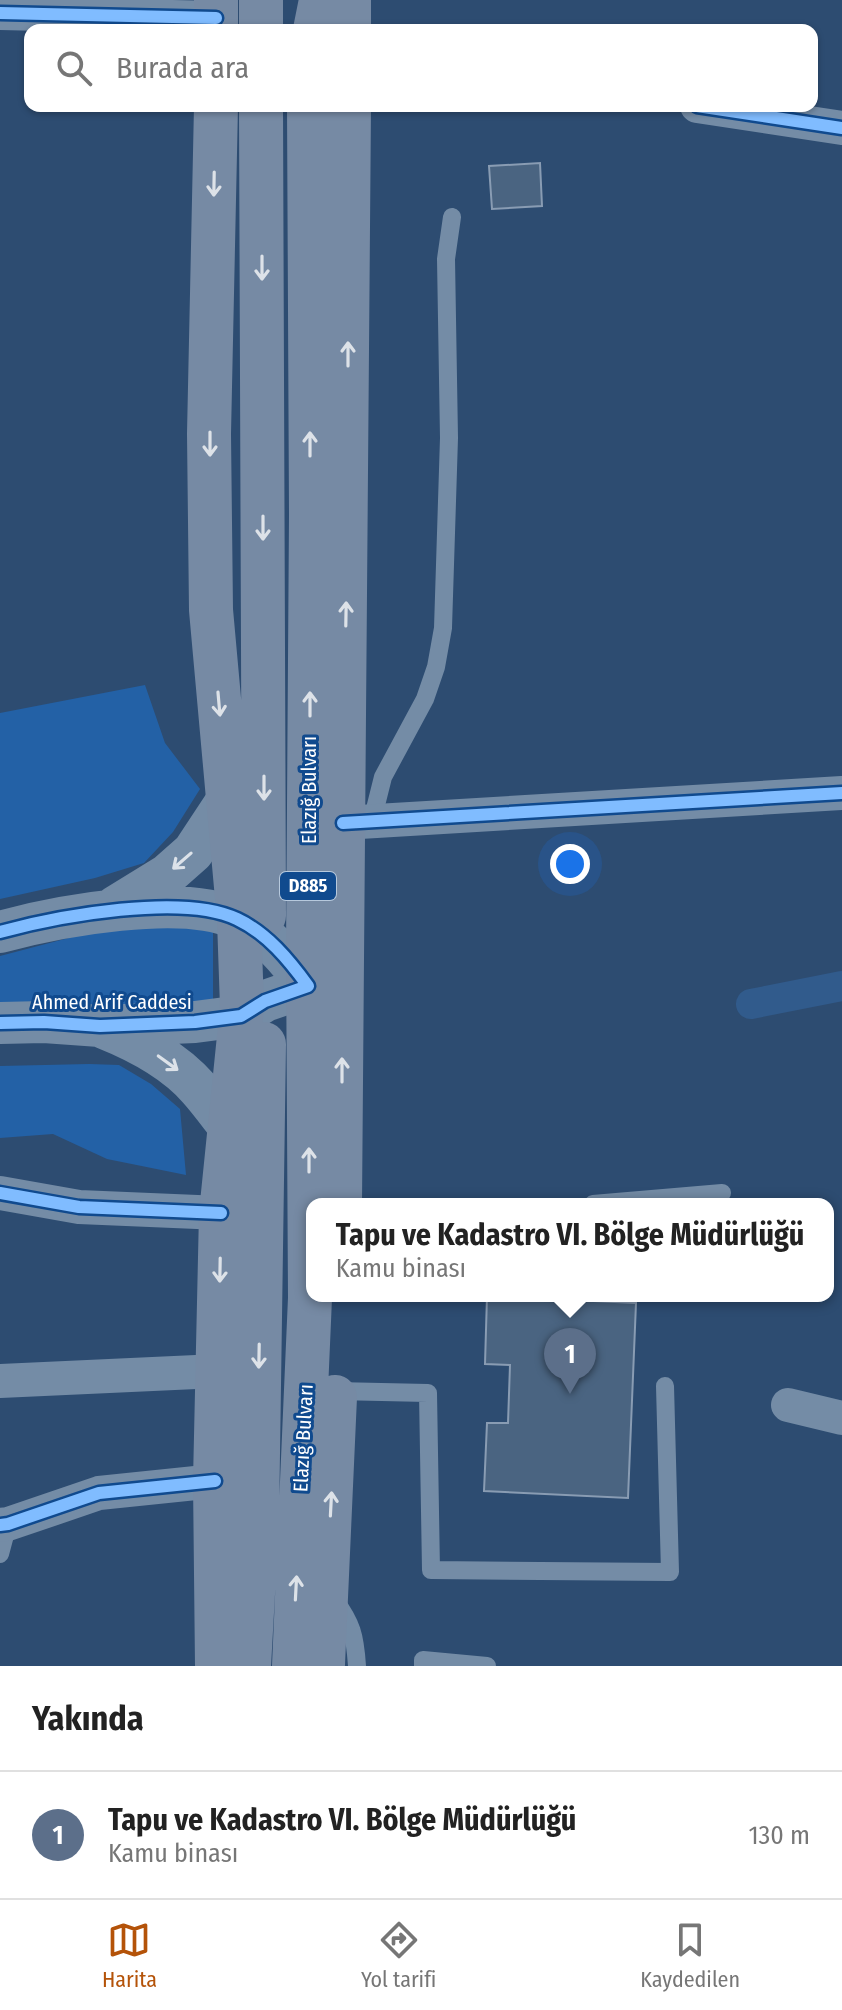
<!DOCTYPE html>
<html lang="tr">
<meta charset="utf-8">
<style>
body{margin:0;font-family:"Fira Sans Condensed",sans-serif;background:#f2f2f2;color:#222}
.you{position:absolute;left:570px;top:864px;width:28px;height:28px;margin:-20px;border:6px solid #fff;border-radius:50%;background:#1a73e8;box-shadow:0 0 0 12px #1a73e833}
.badge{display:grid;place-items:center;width:52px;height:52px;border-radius:50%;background:#b45309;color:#fff;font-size:26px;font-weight:700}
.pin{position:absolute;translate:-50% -66px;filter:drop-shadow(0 2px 4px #0008)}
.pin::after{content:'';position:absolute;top:42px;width:28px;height:24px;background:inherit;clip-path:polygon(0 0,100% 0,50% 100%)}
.popup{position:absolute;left:306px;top:1198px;width:528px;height:104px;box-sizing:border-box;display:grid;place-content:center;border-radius:16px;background:#fff;filter:drop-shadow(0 2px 6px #0005);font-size:26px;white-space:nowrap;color:#767676}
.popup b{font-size:30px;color:#222}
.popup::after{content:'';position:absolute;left:50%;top:100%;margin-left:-16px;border:16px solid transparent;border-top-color:#fff}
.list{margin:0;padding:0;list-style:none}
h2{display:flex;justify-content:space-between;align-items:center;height:104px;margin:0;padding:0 32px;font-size:34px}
h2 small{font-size:26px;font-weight:400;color:#767676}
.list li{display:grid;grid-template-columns:52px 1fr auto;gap:24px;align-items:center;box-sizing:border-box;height:128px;padding:0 32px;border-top:2px solid #e0e0e0}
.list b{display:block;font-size:30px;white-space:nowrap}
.list p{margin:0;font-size:26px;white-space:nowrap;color:#767676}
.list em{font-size:26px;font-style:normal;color:#767676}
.icon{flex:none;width:44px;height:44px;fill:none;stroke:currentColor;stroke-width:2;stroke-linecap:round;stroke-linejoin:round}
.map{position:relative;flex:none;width:842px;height:1666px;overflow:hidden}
.search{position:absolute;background:#fff;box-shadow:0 2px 6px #0004;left:24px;right:24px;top:24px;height:88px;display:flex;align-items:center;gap:20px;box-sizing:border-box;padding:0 28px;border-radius:16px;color:#767676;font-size:30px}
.sheet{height:232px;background:#fff}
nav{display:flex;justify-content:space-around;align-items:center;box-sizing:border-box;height:112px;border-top:2px solid #e0e0e0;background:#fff;font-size:22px;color:#767676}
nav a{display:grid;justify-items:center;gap:4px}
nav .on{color:#b45309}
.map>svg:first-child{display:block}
</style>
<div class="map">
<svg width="842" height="1666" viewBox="0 0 842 1666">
<rect width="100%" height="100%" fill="#2d4c71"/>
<!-- green -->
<path fill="#2361a6" d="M145,685l20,58 35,46 -27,43 -29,31 -49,15 -95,21v-186z
M137,920l76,6v76l-213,6v-52z
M89,1064l30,1 32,19 29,25 6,66 -79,-16 -54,-25 -53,4v-72z"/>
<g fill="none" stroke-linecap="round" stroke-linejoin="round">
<!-- canal -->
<path stroke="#315b8c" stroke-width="30" d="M751,1004l91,-18"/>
</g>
<!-- building -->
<path fill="#4a6481" stroke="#899cb3" stroke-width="2" d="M540,163l2,43 -50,3 -3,-43z
M487,1296l149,7 -8,195 -144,-7 3,-68h21l2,-58 -25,-1z"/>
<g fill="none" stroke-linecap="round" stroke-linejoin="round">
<!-- service -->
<path stroke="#748ca6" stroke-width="18" d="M372,821l11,-44 42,-78 11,-32 7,-39 6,-190 -3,-179 6,-42
M593,1204l129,-11
M335,1391l93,2 3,177 239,2 -5,-186
M0,1554l8,-30
M334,1599c18,25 21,36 23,67
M423,1666v-6l64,6"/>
<!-- minor -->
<path stroke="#748ca6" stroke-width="34" d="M0,13l216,5
M697,106l145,22
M343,823l499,-30
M0,1193l79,14 142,6
M0,1381l218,-10
M788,1405l54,13
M0,1525l8,-1 91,-31 116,-12"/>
<!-- tertiary -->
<path stroke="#748ca6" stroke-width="42" d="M115,907l52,-32 26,-23 35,-53
M0,932c58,-16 183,-39 237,-13 30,14 52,41 71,67l-43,15 -24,15 -46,6 -95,4 -56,-4 -44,1
M104,1028c35,14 70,32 95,61 17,19 30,40 48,59"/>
<!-- trunk -->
<path stroke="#768aa4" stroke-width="44" d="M216,0v30
M261,0v30
M349,0v30
M315,30l6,-30
M216,106l-7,328 2,176 28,310 3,87 -21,206 -6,268 2,185
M261,106l3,810
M340,1204l9,-1098
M323,1664l12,-267
M249,1666l8,-144 7,-478
M294,1666l16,-368 -2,-349 3,-434 -2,-409"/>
<!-- cycleway casing -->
<g stroke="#104a8e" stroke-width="17">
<path id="cycleway" d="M0,13l216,5
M697,106l145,22
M343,823l499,-30
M0,932c58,-16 183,-39 237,-13 30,14 52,41 71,67l-43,15 -24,15 -46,6 -95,4 -56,-4 -44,1
M0,1193l79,14 142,6
M0,1525l8,-1 91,-31 116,-12"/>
</g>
<!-- cycleway -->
<use href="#cycleway" stroke="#80bcff" stroke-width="12"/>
</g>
<!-- one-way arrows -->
<defs><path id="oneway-shaft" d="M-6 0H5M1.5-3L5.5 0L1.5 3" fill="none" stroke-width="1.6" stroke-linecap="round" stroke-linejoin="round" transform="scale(2)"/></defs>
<g stroke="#dde2e8">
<use href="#oneway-shaft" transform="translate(214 184) rotate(91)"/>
<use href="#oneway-shaft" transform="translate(262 268) rotate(90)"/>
<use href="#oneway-shaft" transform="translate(348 354) rotate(-90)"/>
<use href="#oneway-shaft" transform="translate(210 444) rotate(90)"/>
<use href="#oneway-shaft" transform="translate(310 444) rotate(-90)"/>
<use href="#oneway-shaft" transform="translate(263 528) rotate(90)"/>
<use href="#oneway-shaft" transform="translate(346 614) rotate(-89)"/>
<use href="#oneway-shaft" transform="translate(219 704) rotate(85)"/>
<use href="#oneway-shaft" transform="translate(310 704) rotate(-90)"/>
<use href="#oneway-shaft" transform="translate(264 788) rotate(90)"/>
<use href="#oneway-shaft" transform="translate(342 1070) rotate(-90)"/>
<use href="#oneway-shaft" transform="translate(309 1160) rotate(-90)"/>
<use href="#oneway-shaft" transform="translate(220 1270) rotate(91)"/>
<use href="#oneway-shaft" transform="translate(259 1356) rotate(91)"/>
<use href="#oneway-shaft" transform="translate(331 1504) rotate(-87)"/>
<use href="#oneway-shaft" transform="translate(296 1588) rotate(-87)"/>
</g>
<g stroke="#dce2e9">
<use href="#oneway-shaft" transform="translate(182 861) rotate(139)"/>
<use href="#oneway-shaft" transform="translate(168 1063) rotate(36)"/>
</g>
<g text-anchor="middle" stroke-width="6" stroke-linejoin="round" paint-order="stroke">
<!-- shield labels -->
<rect fill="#104a8e" stroke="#b7c9dd" stroke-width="2" x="280" y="872" width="56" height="28" rx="6"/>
<g font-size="18" font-weight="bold" fill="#fff">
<text x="308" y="892">D885</text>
</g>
<!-- street labels -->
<g font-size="20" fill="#fff" stroke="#104a8e">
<text transform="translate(309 790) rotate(-90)" y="7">Elazığ Bulvarı</text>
<text x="112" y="1009">Ahmed Arif Caddesi</text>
<text transform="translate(303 1438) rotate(-87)" y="7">Elazığ Bulvarı</text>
</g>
</g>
</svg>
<div class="you"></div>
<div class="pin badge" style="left:570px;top:1394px;background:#5c6f8a">1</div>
<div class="popup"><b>Tapu ve Kadastro VI. Bölge Müdürlüğü</b>Kamu binası</div>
<div class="search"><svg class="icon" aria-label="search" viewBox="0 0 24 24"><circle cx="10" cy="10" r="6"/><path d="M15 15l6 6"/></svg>Burada ara</div>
</div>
<section class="sheet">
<h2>Yakında<small></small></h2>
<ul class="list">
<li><span class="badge" style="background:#5c6f8a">1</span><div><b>Tapu ve Kadastro VI. Bölge Müdürlüğü</b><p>Kamu binası</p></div><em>130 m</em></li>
</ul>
</section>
<nav>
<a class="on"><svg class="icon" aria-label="map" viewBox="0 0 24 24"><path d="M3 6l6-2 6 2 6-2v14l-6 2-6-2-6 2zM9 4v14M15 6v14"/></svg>Harita</a>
<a><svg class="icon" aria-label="directions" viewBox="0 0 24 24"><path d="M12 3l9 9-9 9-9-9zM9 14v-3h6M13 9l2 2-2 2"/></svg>Yol tarifi</a>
<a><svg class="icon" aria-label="saved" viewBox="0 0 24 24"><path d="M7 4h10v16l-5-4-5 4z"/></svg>Kaydedilen</a>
</nav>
